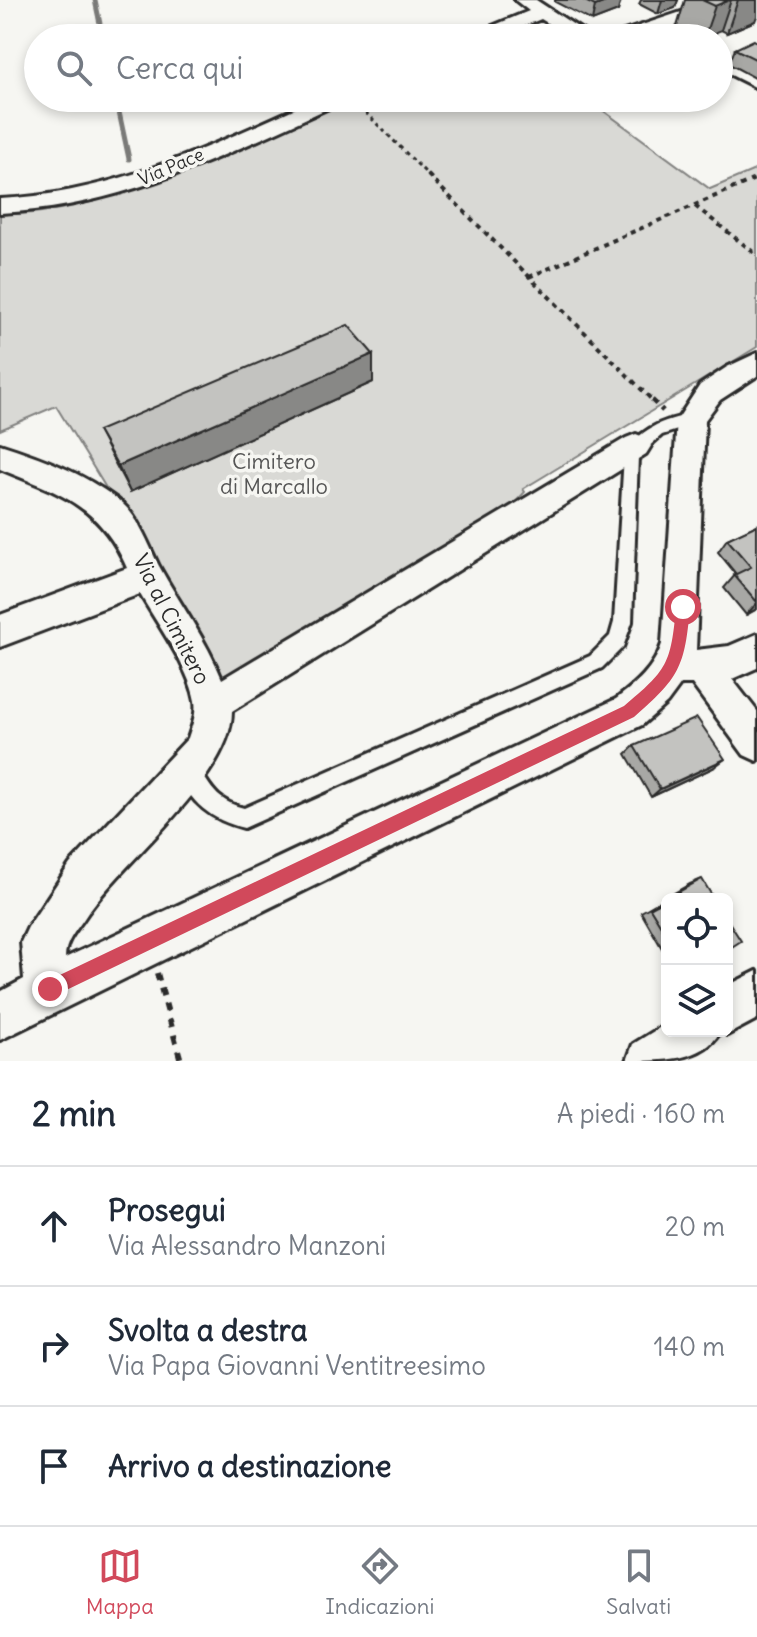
<!DOCTYPE html>
<html lang="it">
<meta charset="utf-8">
<style>
body{margin:0;font-family:Delius,sans-serif;background:#f6f6f7;color:#1f2937}
.controls{position:absolute;right:24px;bottom:24px;display:grid;overflow:hidden;border-radius:12px;box-shadow:0 4px 12px #0003}
.controls button{width:72px;height:72px;display:grid;place-items:center;padding:0;border:0;border-bottom:2px solid #e0e1e3;background:#fff;color:#1f2937;font:40px sans-serif}
.stop{position:absolute;width:24px;height:24px;margin:-18px;border:6px solid #d1495b;border-radius:50%;background:#fff}
.stop.end{background:#d1495b;border-color:#fff;box-shadow:0 2px 8px #0008}
.list{margin:0;padding:0;list-style:none}
h2{display:flex;justify-content:space-between;align-items:center;height:104px;margin:0;padding:0 32px;font-size:34px}
h2 small{font-size:26px;font-weight:400;color:#747a83}
.list li{display:grid;grid-template-columns:52px 1fr auto;gap:24px;align-items:center;box-sizing:border-box;height:120px;padding:0 32px;border-top:2px solid #e0e1e3}
.list b{display:block;font-size:30px;white-space:nowrap}
.list p{margin:0;font-size:26px;white-space:nowrap;color:#747a83}
.list em{font-size:26px;font-style:normal;color:#747a83}
.icon{flex:none;width:44px;height:44px;fill:none;stroke:currentColor;stroke-width:2;stroke-linecap:round;stroke-linejoin:round}
.map{position:relative;flex:none;width:757px;height:1061px;overflow:hidden}
.search{position:absolute;background:#fff;box-shadow:0 4px 12px #0003;left:24px;right:24px;top:24px;height:88px;display:flex;align-items:center;gap:20px;box-sizing:border-box;padding:0 28px;border-radius:44px;color:#747a83;font-size:30px}
.sheet{height:464px;background:#fff}
nav{display:flex;justify-content:space-around;align-items:center;box-sizing:border-box;height:112px;border-top:2px solid #e0e1e3;background:#fff;font-size:22px;color:#747a83}
nav a{display:grid;justify-items:center;gap:4px}
nav .on{color:#d1495b}
.map>svg:first-child{display:block}
</style>
<div class="map">
<svg width="757" height="1061" viewBox="0 0 757 1061">
<rect width="100%" height="100%" fill="#f6f6f2"/>
<filter id="ink" filterUnits="userSpaceOnUse"><feTurbulence type="fractalNoise" baseFrequency=".0125" numOctaves="2"/><feDisplacementMap in="SourceGraphic" scale="16" xChannelSelector="R" yChannelSelector="G"/><feConvolveMatrix kernelMatrix="1 2 1 2 8 2 1 2 1" color-interpolation-filters="sRGB"/></filter>
<g filter="url(#ink)">
<!-- green -->
<path fill="#d9d9d5" stroke="#828280" stroke-width="2" d="M355,98l20,3 6,-3h205l124,91 47,-20v178l-234,142 2,3 -21,22 -282,164 -166,-272 -56,24v-216c74,2 145,-29 212,-57 48,-20 95,-39 143,-59z"/>
<g fill="none" stroke-linecap="round" stroke-linejoin="round">
<!-- stream -->
<path stroke="#7a7a78" stroke-width="5" d="M95,0l8,38
M116,98l13,61"/>
<!-- lane casing -->
<g stroke="#2b2b2b" stroke-width="6">
<path id="lane" d="M691,415l5,1 2,4 -2,4 -34,11 -24,21 -6,166 -9,25 -21,21 -358,160c-33,-8 -54,-25 -67,-57l3,-7 7,-3c23,10 17,37 57,47l346,-152 20,-20 4,-14 10,-167c14,-25 39,-36 67,-40z"/>
</g>
<!-- street casing -->
<g stroke="#2b2b2b" stroke-width="6">
<path id="street" d="M515,0h21l58,38h-22l-31,-19 -46,19h-25l3,-4 56,-23z
M717,0h26l-3,4 -101,34h-27l3,-4z
M719,55l38,19v14l-38,-19z
M318,98h27l-3,4c-111,50 -218,106 -342,111v-14c115,-5 215,-55 318,-101z
M757,353v23l-37,24 -15,20 -9,230 33,-4 28,-12v34l-25,11 25,32v50l-13,-6 -52,-71h-11l-14,19 -25,22 -642,315v-48l24,-13 -3,-37 7,-15 42,-63 118,-126c4,-12 9,-24 7,-37 -6,-34 -38,-77 -55,-107l-140,53v-32l127,-47c-27,-63 -68,-75 -127,-99v-25c41,13 83,29 117,55 21,15 31,45 42,67 21,38 47,73 63,113l404,-241 10,-4 10,4 5,8 -5,8 -414,257c0,68 -112,151 -149,209 -9,13 -18,23 -18,38l551,-259c20,-15 38,-31 46,-55l15,-224 23,-35 27,-18z
M757,971v48l-30,16 -7,-3c-16,29 -58,29 -93,29l6,-17 34,-21v8h60v-45z"/>
</g>
<!-- path-far3 -->
<path stroke="#2b2b2b" stroke-width="3" stroke-dasharray="4 4" stroke-linecap="butt" d="M354,101l76,76"/>
<!-- path-far2 -->
<path stroke="#2b2b2b" stroke-width="4" stroke-dasharray="5 5" stroke-linecap="butt" d="M428,175l226,227
M695,206l62,49
M529,277l228,-99"/>
<!-- path-far1 -->
<path stroke="#2b2b2b" stroke-width="5" stroke-dasharray="6 6" stroke-linecap="butt" d="M652,400l11,11"/>
<!-- path -->
<path stroke="#2b2b2b" stroke-width="6" stroke-dasharray="8 8" stroke-linecap="butt" d="M157,973l24,88"/>
<!-- lane -->
<use href="#lane" fill="#f6f6f2" fill-rule="evenodd"/>
<!-- street -->
<use href="#street" fill="#f6f6f2" fill-rule="evenodd"/>
</g>
<!-- wall -->
<path fill="#a8a8a5" stroke="#2b2b2b" stroke-width="2" d="M555,0h66l-3,11 -26,10 -37,-19z
M641,0h37l-3,8 -17,6 -19,-10z
M685,0h72l-2,21 -28,12 -6,-3 -5,2 -2,6h-22l-16,-8z
M757,42v37l-28,-15 6,-15z
M373,382l-243,110 -32,-61z
M757,525v84l-11,6 -22,-27 12,-14 -18,-22 9,-13z
M634,746l79,22 -62,29 -25,-43z
M702,879l-35,20v58l-26,-45 49,-28z"/>
<!-- shaded-wall -->
<path fill="#888886" stroke="#2b2b2b" stroke-width="2" d="M611,0h10l-3,11 -26,10 3,-15z
M662,0h16l-3,8 -17,6z
M720,0h11l-10,30 -5,2 -2,6h-10l11,-32z
M738,0h19v16l-2,5 -28,12z
M373,354v28l-243,110 -12,-26z
M757,603v6l-11,6z
M725,759l-12,9 -62,29 9,-8z"/>
<!-- building -->
<path fill="#c3c3c0" stroke="#2b2b2b" stroke-width="2" d="M583,0h28l-16,6z
M702,0h22l3,1 -12,5z
M754,40l3,2v18l-22,-11z
M348,325l25,29 -255,112 -20,-35z
M757,525v77l-23,-27 17,-8 -24,-28z
M697,718l28,41 -65,30 -26,-43z
M702,879l12,20h-47v37l-17,-28z
M727,919l14,22 -14,9z"/>
</g>
<!-- route -->
<path fill="#d1495b" d="M683,601l7,6c-5,60 -11,71 -56,110l-578,278 -6,3 -7,-3 -2,-6 2,-6 581,-277c43,-36 47,-42 52,-99z"/>
<g text-anchor="middle" stroke-width="7" stroke-linejoin="round" paint-order="stroke">
<!-- far-street labels -->
<g font-size="18" fill="#2b2b2b" stroke="#f6f6f2">
<text transform="translate(171 167) rotate(-23)" y="6">Via Pace</text>
</g>
<!-- park labels -->
<g font-size="22" fill="#565656" stroke="#f6f6f2">
<text x="274" y="469">Cimitero<tspan x="274" dy="25">di Marcallo</tspan></text>
</g>
<!-- street labels -->
<g font-size="22" fill="#2b2b2b" stroke="#f6f6f2">
<text transform="translate(172 619) rotate(63)" y="8">Via al Cimitero</text>
</g>
</g>
</svg>
<div class="controls">
<button><svg class="icon" aria-label="locate" viewBox="0 0 24 24"><circle cx="12" cy="12" r="6"/><path d="M12 2v4M12 18v4M2 12h4M18 12h4"/></svg></button>
<button><svg class="icon" aria-label="layers" viewBox="0 0 24 24"><path d="M12 4l9 5-9 5-9-5zM3 14l9 5 9-5"/></svg></button>
</div>
<div class="stop" style="left:683px;top:607px"></div>
<div class="stop end" style="left:50px;top:989px"></div>
<div class="search"><svg class="icon" aria-label="search" viewBox="0 0 24 24"><circle cx="10" cy="10" r="6"/><path d="M15 15l6 6"/></svg>Cerca qui</div>
</div>
<section class="sheet">
<h2>2 min<small>A piedi · 160 m</small></h2>
<ul class="list">
<li><svg class="icon" aria-label="ahead" viewBox="0 0 24 24"><path d="M12 20V5M6 11l6-6 6 6"/></svg><div><b>Prosegui</b><p>Via Alessandro Manzoni</p></div><em>20 m</em></li>
<li><svg class="icon" aria-label="right" viewBox="0 0 24 24"><path d="M7 20v-9h11M14 6l5 5-5 5"/></svg><div><b>Svolta a destra</b><p>Via Papa Giovanni Ventitreesimo</p></div><em>140 m</em></li>
<li><svg class="icon" aria-label="arrive" viewBox="0 0 24 24"><path d="M6 21V4h12l-3 4 3 4H6"/></svg><div><b>Arrivo a destinazione</b></div></li>
</ul>
</section>
<nav>
<a class="on"><svg class="icon" aria-label="map" viewBox="0 0 24 24"><path d="M3 6l6-2 6 2 6-2v14l-6 2-6-2-6 2zM9 4v14M15 6v14"/></svg>Mappa</a>
<a><svg class="icon" aria-label="directions" viewBox="0 0 24 24"><path d="M12 3l9 9-9 9-9-9zM9 14v-3h6M13 9l2 2-2 2"/></svg>Indicazioni</a>
<a><svg class="icon" aria-label="saved" viewBox="0 0 24 24"><path d="M7 4h10v16l-5-4-5 4z"/></svg>Salvati</a>
</nav>
